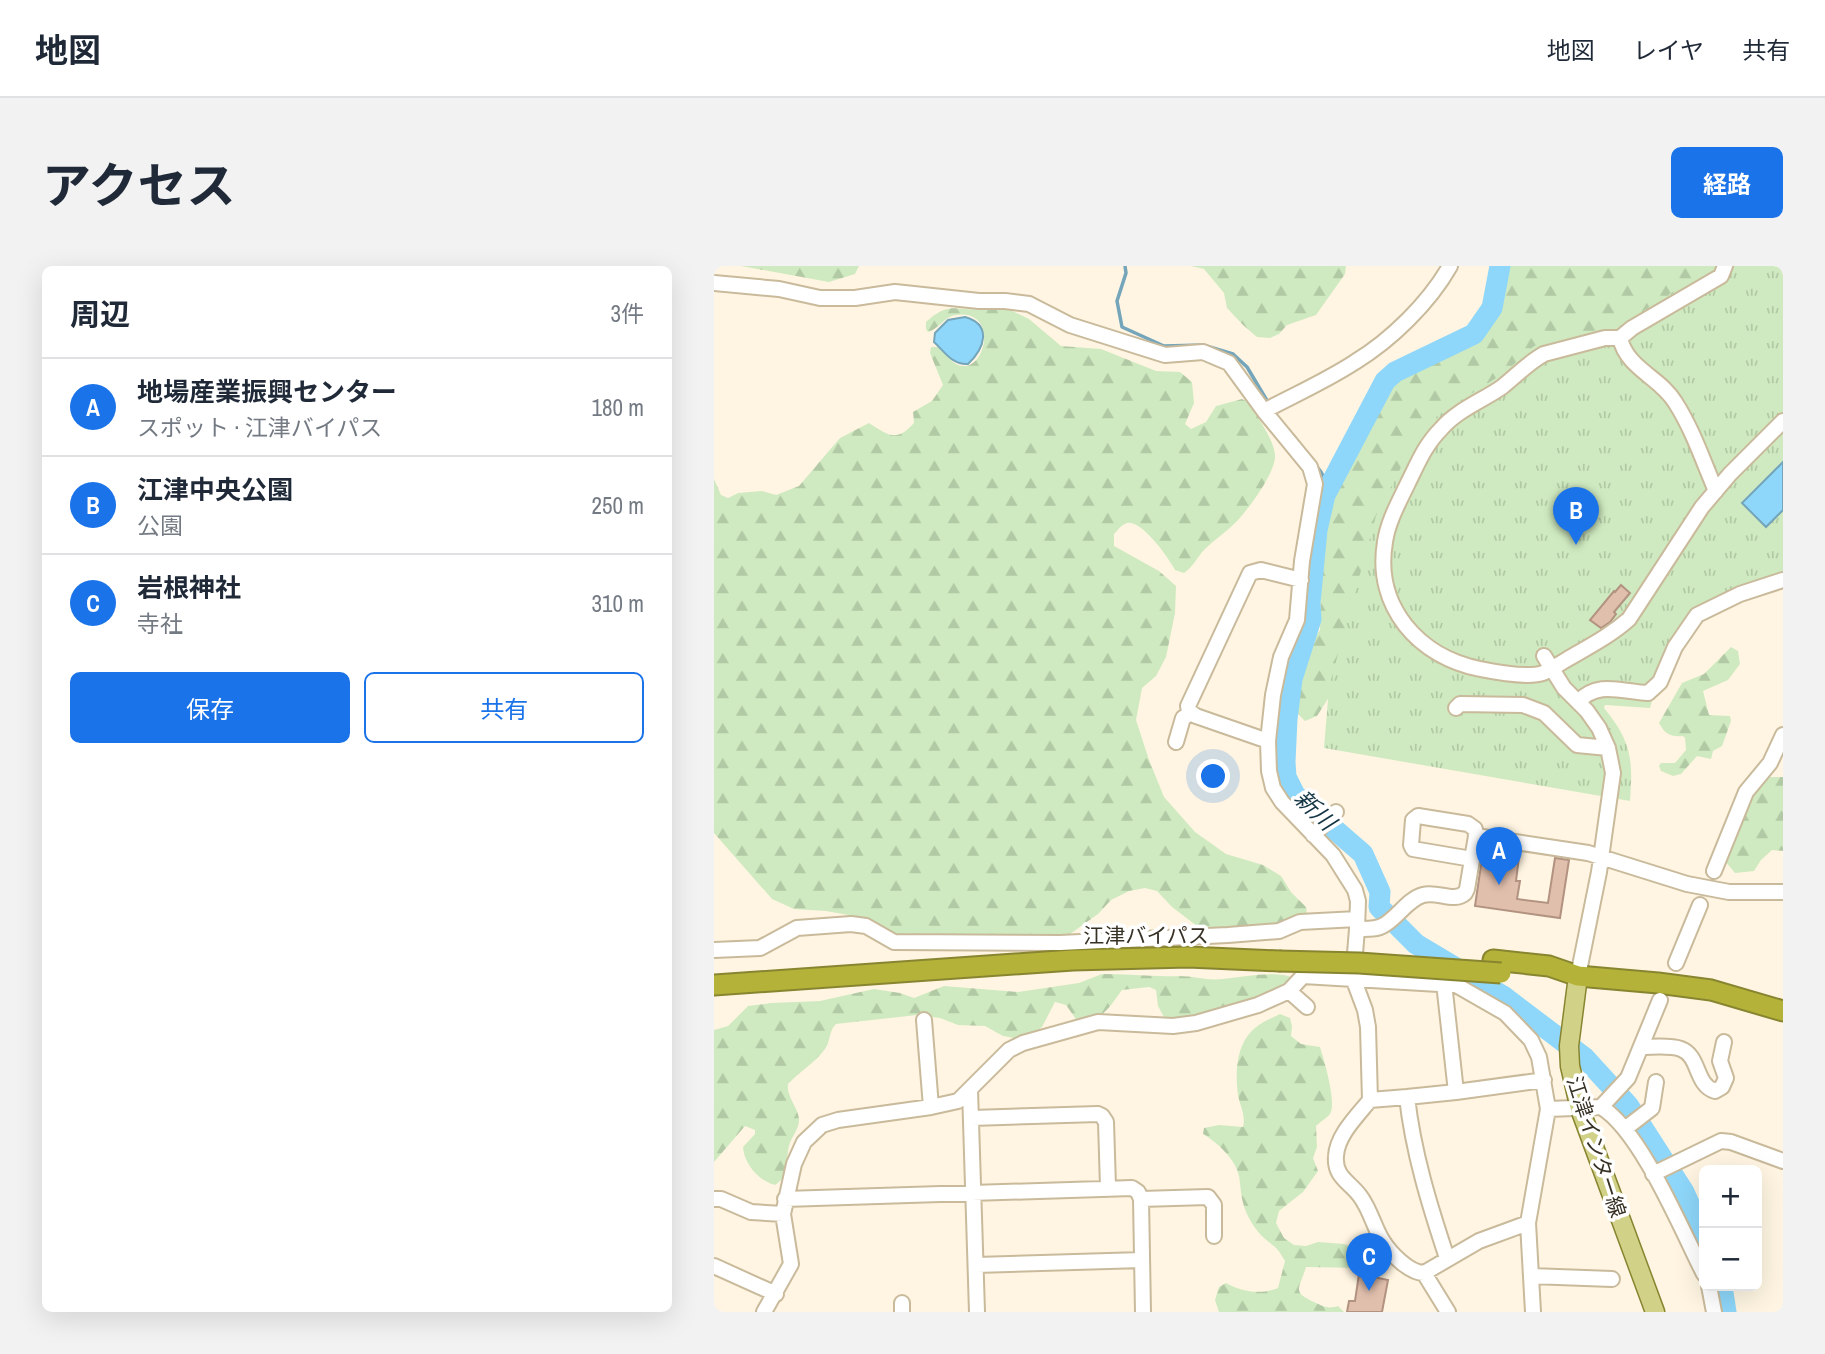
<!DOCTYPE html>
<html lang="ja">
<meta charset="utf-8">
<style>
body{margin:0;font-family:"Archivo Narrow","Noto Sans JP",sans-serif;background:#f2f2f3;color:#1f2937}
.controls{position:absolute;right:21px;bottom:21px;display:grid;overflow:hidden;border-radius:10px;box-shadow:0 7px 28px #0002}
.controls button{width:63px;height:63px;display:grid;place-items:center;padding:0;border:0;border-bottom:2px solid #e0e1e3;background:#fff;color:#1f2937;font:35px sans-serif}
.you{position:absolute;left:500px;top:511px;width:24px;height:24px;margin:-18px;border:5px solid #fff;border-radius:50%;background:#1a73e8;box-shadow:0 0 0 10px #1a73e833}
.badge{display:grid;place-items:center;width:46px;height:46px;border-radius:50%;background:#1a73e8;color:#fff;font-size:23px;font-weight:700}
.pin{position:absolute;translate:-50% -58px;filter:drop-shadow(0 2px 4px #0008)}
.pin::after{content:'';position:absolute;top:37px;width:24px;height:21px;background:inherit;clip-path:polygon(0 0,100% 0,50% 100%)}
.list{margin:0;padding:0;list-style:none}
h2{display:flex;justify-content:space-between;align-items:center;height:91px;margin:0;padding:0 28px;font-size:30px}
h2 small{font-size:23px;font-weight:400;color:#747a83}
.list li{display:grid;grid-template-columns:46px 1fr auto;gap:21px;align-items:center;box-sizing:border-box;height:98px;padding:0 28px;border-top:2px solid #e0e1e3}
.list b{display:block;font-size:26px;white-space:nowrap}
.list p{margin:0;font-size:23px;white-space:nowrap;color:#747a83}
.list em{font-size:23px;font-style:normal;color:#747a83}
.actions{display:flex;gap:14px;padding:21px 28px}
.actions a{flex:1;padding:16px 0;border:2px solid #1a73e8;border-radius:10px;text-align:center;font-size:24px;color:#1a73e8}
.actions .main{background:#1a73e8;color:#fff}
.map{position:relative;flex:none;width:1069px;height:1046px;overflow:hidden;border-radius:10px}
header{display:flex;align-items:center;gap:42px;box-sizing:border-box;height:98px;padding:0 35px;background:#fff;border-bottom:2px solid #e0e1e3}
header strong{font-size:33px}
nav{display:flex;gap:38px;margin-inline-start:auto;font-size:24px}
.intro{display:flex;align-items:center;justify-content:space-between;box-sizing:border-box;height:168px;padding:0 42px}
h1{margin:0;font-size:49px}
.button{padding:18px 32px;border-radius:10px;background:#1a73e8;color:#fff;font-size:24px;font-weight:700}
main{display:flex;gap:42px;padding:0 42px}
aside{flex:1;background:#fff;border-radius:10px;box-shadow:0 7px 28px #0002}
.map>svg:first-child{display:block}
</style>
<header>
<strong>地図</strong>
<nav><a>地図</a><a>レイヤ</a><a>共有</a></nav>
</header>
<div class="intro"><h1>アクセス</h1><a class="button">経路</a></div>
<main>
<aside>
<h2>周辺<small>3件</small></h2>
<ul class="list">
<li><span class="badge">A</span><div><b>地場産業振興センター</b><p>スポット · 江津バイパス</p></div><em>180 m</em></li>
<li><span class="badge">B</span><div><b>江津中央公園</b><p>公園</p></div><em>250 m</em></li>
<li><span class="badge">C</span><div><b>岩根神社</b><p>寺社</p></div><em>310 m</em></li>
</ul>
<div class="actions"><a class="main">保存</a><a>共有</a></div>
</aside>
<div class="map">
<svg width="1069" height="1046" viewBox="0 0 1069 1046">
<defs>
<pattern id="forest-firs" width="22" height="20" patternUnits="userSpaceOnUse" patternTransform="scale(1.75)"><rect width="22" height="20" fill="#cfeac0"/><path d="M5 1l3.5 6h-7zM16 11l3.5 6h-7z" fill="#b2c9a5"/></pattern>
<pattern id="park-tufts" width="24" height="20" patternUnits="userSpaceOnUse" patternTransform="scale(1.75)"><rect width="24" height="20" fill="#cfeac0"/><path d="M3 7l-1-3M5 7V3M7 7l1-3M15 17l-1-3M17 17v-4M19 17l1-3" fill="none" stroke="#b2c9a5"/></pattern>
</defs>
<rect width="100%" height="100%" fill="#fff5e2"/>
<!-- forest -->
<path fill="url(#forest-firs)" d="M27,0h118l-4,8 -26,8z
M477,0h155l-1,8 -29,41 -29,10 -8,9 -9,4 -13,-1 -14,-12 -16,-17 -3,-15 -20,-24z
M791,0h222l-394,425 -16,25 -12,5 -11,-11v-18l6,-21 8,-23 12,-18 2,-90 5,-35 58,-115c48,-54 120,-23 120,-124z
M275,40l17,2 23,11 32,27 40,3 55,22 24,1 12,10 2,21 -9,21 6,5 15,-7 10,-16 26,-7 12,6c4,18 19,31 21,50 2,16 -29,58 -41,69 -9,9 -20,16 -29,25 -8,8 -11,17 -21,24l-9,-3c-7,-13 -33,-50 -48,-47 -6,2 -9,7 -13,11v12l45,25 17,15 -1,27 -9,44 -10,19 -14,12 -6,32 13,40 15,37 31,35 31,22 37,11 18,11 10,16 15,15 1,6 -32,13 -58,4 -20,-4 -25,-19 -15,-16 -12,-3 -16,3 -18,9 -13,14 -32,23 -113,-3 -55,1 -44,-19 -28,-5 -32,-2 -22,-10 -58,-66v-354l7,16 7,3 10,-5 24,-2 14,4 23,-9 41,-48 29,-15c19,12 27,20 45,0l-1,-11 19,-11 11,-16 -13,-32 1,-6h7c9,6 13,18 25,19 24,2 35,-58 -8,-51 -11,2 -16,14 -27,17l-2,-3v-7c27,-26 39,-5 63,-16z
M1017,381l7,4 2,13 -12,16 -25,11 6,24 21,1 1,5 -9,25 -9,5 -2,8 -14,-3 -16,18 -8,2 -12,-5 -2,-5 2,-3h14l11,-13 -1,-12 -2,-2c-13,1 -18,-2 -24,-13l23,-40 22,-9z
M1056,511h13v74l-11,-1 -11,10 -7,11 -19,2 -10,-12 31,-71z
M388,708c25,0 51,3 77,2 15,0 29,5 44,3 18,-2 55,-9 70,-1 -10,13 -82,40 -100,43 -9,1 -19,-2 -28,-2l-7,-13 -2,-16 -7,-3 -27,3c-14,19 -19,30 -44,32l-12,-17 -11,-3 -13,25 -10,8 -12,4 -17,-3 -18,-10 -27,-1 -18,-7 -23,-3 -81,9c-8,8 -5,17 -11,25 -10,14 -26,23 -37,35 -2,13 11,24 11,36 0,10 -8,17 -10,26 -4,16 2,29 -14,39 -16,-4 -31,-21 -32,-38l12,-13v-4l-10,-4 -31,36v-132l14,-4 20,-20 23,-3 49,-2 54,-12 26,4 14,5 30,-12 74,6 61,-9z
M566,748l10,4 2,8 -1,10 10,8 19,3c4,13 17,56 10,67 -3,4 -10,8 -14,12l1,21 -4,11 5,13 -15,21 -24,19 -3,12 8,15 10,7 12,1 12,-4 26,2 14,5 4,14 -1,5 -55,-1c-7,23 -15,25 10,36 8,4 13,6 22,3l6,6h-125l-4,-12 4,-13 7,-4c16,9 35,12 52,5l7,-27c-9,-16 -10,-13 -22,-24 -5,-4 -13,-16 -16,-23 -6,-12 -6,-25 -8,-38 -3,-16 -22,-34 -36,-42l1,-6 15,-3 24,2c3,-11 -3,-21 -5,-32 -3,-23 -2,-51 17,-67 7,-6 17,-10 25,-14z"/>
<!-- park -->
<path fill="url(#park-tufts)" d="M999,0h70v319l-73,26 -12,10 -45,76 -3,11 -45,-3 -1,3c28,34 29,52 26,93l-306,-53 5,-61 47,-171 36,-70 27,-32 65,-41 30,-27 89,-22z"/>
<!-- water -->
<path fill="#8ed7fa" stroke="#74a5ba" stroke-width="2" d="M251,51c28,8 19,32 3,47 -16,1 -23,-12 -34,-22l1,-9 13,-13z
M1069,196v48l-17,17 -24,-24z"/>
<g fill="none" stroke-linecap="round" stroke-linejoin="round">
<!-- stream -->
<path stroke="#74a5ba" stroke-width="3.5" d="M411,0l1,7 -9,28 5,26 42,19 39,-1 30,9 14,13 22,37
M579,169l28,37 6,11 -2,12"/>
<!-- river -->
<path stroke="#8ed7fa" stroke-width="21" d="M786,0l-8,42 -18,26 -79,38 -10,9 -60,114 -8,35 -7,73 1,16 -19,60 -5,40 -2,43 1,15 9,18 68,59 17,38 -1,15 37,37 87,52 82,62 43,47 56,87 20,44
M1008,1020l4,26"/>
</g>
<!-- building -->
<path fill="#e1bfad" stroke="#b29281" stroke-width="2" d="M907,319l9,8 -16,19 2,2 -6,8 -9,6 -11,-8 24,-29 1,1z
M769,586l36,5 -3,24h4l-3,18 31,4 7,-45 14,2 -9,58 -85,-12z
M645,1008l29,6 -6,32h-35l2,-11h6z"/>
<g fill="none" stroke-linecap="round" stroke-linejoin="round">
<!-- minor casing -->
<g stroke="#c9ba9b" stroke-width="18">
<path id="minor" d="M1011,0l-4,10 -89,52 -12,10h-15l-61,16c-15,8 -28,22 -42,33 -20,14 -45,23 -61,42 -16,16 -23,34 -33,54 -9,19 -20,38 -23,59 -11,65 34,115 95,127 15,3 49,9 63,4 8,-3 16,-9 23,-13 22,-13 44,-24 63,-41l73,-112 28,-33 53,-53
M0,17l65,6 41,9h35l40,-6 84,9h26l24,3 41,21 95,30 38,-3 26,11 35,48 46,56 5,17 -13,77 -5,59 -16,37 -8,38 -5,46 1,30 4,17 9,14 51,53 22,35 3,11 -1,28 -4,49 12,32 3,17 2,73 37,-3
M906,72c7,31 40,39 55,64 18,28 28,59 41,89
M550,145c30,-16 62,-30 91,-49 36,-22 74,-59 95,-96
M830,390l20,32 23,23 12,17 9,20 5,25 -14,99 -21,104
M864,436c20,-22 44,-10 70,-9l12,-11 15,-35 22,-32 43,-21 43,-14
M742,442l4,-4 63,1 21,8 33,32 31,3
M554,475l-72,-25 -7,-5 -1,-5 62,-133 11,-3 40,10
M462,476l7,-24 8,-5
M599,569l23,-23
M762,570l112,17 99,31 42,8h54
M1000,605l32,-79 24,-29 13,-28
M643,663c9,0 19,1 27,-4 14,-8 24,-26 39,-30 15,-4 31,8 42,-2l2,-4 9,-53 -1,-7 -7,-5 -50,-8 -5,4 -2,25 2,4 59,10
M0,684l46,-2 37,-20 54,-4 15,2 28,16 166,1 168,-8 51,-4 21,-9 57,-3
M962,697l24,-58
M730,717l12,109 -49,5c6,55 23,110 40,161
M575,725l18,16
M210,754l7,87
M928,781c12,0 28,-2 39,2 19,7 14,36 34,42l7,-4 4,-9 -6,-17 4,-19
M256,824l7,222
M742,826l88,-12
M656,834c-12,15 -33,35 -34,56 -2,21 14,26 24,40 10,13 14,31 22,44 8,13 27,33 42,33
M887,841l27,-29 32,-78
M834,843l53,-2c40,24 81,124 103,167
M258,852l126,-4 4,2 4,6 2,65
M912,862l26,-20 4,-26
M939,908l68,-33 10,1 52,19
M0,933h7l30,13 32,2
M71,933l347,-11 6,4 3,7 2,113
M427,933l67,-2 6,8v31
M262,999l166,-5
M0,1000l62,28
M817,1010l81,3
M995,1020l5,26
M188,1037v9
M50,1046l27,-48 -8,-50 11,-50 10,-22 18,-17 16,-5 93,-13 27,-6 51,-51 14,-7 75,-21 75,4 23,-3 62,-18 31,-14 14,-15 153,9 49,28 26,27 8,17 9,52 -20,114 5,89
M734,1046l-24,-39 55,-32 49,-18"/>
</g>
<!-- major casing -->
<g stroke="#888531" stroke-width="21">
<path id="major" d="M864,710l-9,70 1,20 10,43 75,203"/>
</g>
<!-- highway casing -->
<g stroke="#888531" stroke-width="23">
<path id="highway" d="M779,694l56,6 29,10 80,7 53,7 72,21
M0,719l359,-25 115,-3 91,4"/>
</g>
<!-- minor -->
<use href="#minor" stroke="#fff" stroke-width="14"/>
<!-- major -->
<use href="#major" stroke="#d2d188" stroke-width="18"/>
<!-- highway -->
<use href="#highway" stroke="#b4b238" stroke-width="19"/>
<!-- highway-bridge casing -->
<g stroke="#888531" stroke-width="23" stroke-linecap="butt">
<path id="highway-bridge" d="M565,695l80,2 142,10"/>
</g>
<!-- highway-bridge -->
<use href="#highway-bridge" stroke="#b4b238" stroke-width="19"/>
</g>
<g text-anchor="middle" stroke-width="7" stroke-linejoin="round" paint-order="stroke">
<!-- street labels -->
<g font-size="21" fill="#373125" stroke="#fff">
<text x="432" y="677">江津バイパス</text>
<text transform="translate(882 881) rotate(72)" y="7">江津インター線</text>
</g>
<!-- water labels -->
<g font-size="23" font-style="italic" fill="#133543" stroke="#fff">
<text transform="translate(601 544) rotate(44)" y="8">新川</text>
</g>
</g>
</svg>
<div class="controls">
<button>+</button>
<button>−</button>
</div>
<div class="you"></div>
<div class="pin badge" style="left:785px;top:619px">A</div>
<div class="pin badge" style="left:862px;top:279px">B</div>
<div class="pin badge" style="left:655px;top:1025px">C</div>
</div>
</main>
